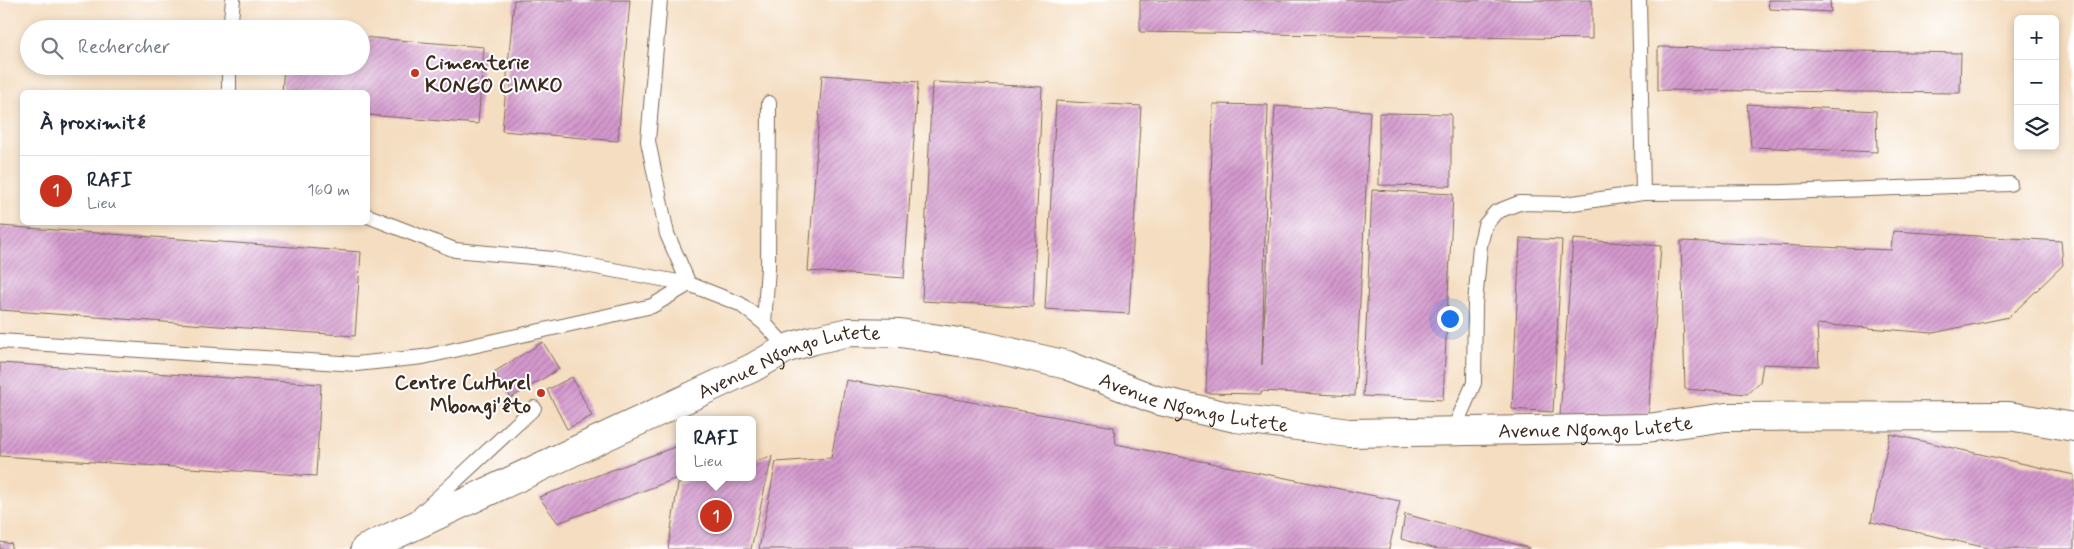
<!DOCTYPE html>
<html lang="fr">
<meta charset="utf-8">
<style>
body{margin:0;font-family:Mynerve,sans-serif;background:#f2f2f3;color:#1f2937}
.controls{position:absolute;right:15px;top:15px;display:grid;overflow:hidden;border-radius:8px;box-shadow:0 2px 8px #0003}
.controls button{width:45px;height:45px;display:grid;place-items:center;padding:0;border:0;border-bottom:1px solid #e0e1e3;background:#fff;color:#1f2937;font:25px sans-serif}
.you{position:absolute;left:1449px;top:318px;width:18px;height:18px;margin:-12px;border:4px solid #fff;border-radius:50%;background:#1a73e8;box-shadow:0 0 0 8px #1a73e833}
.badge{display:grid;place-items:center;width:32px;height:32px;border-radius:50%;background:#c8321e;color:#fff;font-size:16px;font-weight:700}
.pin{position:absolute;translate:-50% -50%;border:2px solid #fff;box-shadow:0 1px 5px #0006}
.popup{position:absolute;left:676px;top:416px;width:80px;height:65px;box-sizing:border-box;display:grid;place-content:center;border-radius:8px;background:#fff;filter:drop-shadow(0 1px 4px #0005);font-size:16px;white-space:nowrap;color:#747a83}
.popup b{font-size:19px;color:#1f2937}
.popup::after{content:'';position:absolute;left:50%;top:100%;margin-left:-10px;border:10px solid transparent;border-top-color:#fff}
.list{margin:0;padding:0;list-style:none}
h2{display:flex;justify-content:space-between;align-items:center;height:65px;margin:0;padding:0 20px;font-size:21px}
h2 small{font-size:16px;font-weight:400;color:#747a83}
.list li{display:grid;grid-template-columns:32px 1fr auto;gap:15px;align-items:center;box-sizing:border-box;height:70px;padding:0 20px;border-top:1px solid #e0e1e3}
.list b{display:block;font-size:19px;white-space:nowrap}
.list p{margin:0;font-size:16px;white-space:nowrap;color:#747a83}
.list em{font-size:16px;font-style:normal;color:#747a83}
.icon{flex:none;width:28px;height:28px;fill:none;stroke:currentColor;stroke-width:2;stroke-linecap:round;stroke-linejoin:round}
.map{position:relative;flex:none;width:2074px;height:549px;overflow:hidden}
.search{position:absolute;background:#fff;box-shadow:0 2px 8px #0003;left:20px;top:20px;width:350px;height:55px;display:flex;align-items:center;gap:12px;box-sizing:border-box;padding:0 18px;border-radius:28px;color:#747a83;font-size:19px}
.panel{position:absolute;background:#fff;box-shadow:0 2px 8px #0003;left:20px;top:90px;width:350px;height:135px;border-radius:8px}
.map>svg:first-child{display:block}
</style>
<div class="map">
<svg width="2074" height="549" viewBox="0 0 2074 549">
<defs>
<pattern id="building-hatch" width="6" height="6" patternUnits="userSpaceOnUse" patternTransform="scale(1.25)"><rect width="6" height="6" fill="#d499ce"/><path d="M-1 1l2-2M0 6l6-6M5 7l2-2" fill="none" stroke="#ad7da7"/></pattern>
</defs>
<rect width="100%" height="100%" fill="#fff"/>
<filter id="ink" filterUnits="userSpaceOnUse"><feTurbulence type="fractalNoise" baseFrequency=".02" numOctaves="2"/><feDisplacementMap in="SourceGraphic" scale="10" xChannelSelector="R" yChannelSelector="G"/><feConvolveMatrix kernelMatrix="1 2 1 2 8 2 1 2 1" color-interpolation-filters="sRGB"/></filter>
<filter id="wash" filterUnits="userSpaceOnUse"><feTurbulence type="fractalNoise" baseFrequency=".0096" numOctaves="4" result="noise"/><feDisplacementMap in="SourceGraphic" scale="20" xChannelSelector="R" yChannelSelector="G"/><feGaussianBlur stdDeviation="1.12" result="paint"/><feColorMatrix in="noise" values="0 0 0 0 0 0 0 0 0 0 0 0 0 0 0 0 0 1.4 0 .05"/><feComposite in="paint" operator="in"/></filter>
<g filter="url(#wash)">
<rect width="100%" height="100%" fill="#f4ddc0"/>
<g id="blocks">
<!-- building -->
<path fill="url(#building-hatch)" d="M514,0h116l-12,141 -116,-10z
M1140,0h452v39l-452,-7z
M1768,0h62l1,12 -62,-3z
M361,37l123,10 -6,77 -110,-9v-23h-86l2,-26h77z
M1658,47l303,6 -1,40 -302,-3z
M822,75l96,7 -14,196 -96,-7z
M932,82l110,5 -9,220 -111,-6z
M1056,101l85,5 -12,208 -84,-5z
M1213,104l55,1 -6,260 13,-259 95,5 -15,285 -94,-5v3l-55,-1z
M1747,104l129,7 1,41 -126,-5z
M1379,113l72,1v72l-72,-1z
M1372,190l81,4 -10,206 -80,-4z
M0,226l361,26 -6,84 -355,-26z
M1893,231l168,10 2,24 -54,52 -76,16 -116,-9 2,42 -56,-2 -3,18 -13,12 -62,-5 -4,-148 210,9z
M1520,238l42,2 -9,172 -41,-3z
M1573,239l88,7 -13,175 -88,-6z
M543,342l16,27 -48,29 -17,-26z
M0,363l321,21 -5,92 -316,-20z
M572,377l20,39 -25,13 -20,-39z
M846,380l268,47 2,17 284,57 -11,48h-630l17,-87 55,-4z
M1890,434l184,41v74h-82l-121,-27z
M680,445v32l-122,46 -19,-26z
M772,456l-21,93h-83l10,-65 22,-7h52v-15z
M1405,514l124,34v1h-92l-36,-10z
M0,542l12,2 -1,5h-11z"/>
</g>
</g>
<g filter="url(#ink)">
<use href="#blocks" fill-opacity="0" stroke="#7c6957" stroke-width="1"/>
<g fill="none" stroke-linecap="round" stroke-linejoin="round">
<!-- service casing -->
<g stroke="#7c6957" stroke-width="16">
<path id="service" d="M660,0l-12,141 19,93 22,50
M1639,0l4,193
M230,29l3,-29
M229,66v26
M368,216l87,34 98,9 136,25 51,20 24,19 23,25
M764,323l4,-55 1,-165
M0,341l356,23 67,-7 229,-51 37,-22
M1453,431l21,-48 1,-79 5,-58 5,-21 11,-13 23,-9 47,1 77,-11 141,-1 226,-8
M420,514l114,-106"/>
</g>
<!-- minor casing -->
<g stroke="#7c6957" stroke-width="30">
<g id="minor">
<path id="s1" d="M365,549l387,-181 35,-20 27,-8 35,-8 51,1 85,13 82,19 89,35 80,18 113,15 298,-5 79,-11 283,-1 65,11"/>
</g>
</g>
<!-- service -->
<use href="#service" stroke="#fff" stroke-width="14"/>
<!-- minor -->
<use href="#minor" stroke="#fff" stroke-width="28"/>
</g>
</g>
<!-- markers -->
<g fill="#c8321e" stroke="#fff" stroke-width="2">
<circle cx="415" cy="73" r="5"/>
<circle cx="541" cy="393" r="5"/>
</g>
<g text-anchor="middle" stroke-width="4" stroke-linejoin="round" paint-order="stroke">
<!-- poi labels -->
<g font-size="20" font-weight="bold" fill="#3b2a1e" stroke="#fff" text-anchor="start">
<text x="425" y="69">Cimenterie<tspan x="425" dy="23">KONGO CIMKO</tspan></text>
<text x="531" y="389" text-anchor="end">Centre Culturel<tspan x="531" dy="23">Mbongi'êto</tspan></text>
</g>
<!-- street labels -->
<g font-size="20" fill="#3b2a1e" stroke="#fff">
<text dy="7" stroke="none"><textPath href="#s1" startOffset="466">Avenue Ngongo Lutete</textPath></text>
<text dy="7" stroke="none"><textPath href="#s1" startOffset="886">Avenue Ngongo Lutete</textPath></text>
<text dy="7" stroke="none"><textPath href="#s1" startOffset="1291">Avenue Ngongo Lutete</textPath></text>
</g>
</g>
</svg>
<div class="controls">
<button>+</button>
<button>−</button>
<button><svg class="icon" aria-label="layers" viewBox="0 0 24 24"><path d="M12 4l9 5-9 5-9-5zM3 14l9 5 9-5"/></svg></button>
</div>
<div class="you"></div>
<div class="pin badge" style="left:716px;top:516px">1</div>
<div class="popup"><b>RAFI</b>Lieu</div>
<div class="search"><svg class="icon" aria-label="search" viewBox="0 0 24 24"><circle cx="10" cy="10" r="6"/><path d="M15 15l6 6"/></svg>Rechercher</div>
<section class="panel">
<h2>À proximité<small></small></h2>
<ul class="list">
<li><span class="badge">1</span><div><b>RAFI</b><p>Lieu</p></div><em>160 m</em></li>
</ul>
</section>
</div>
